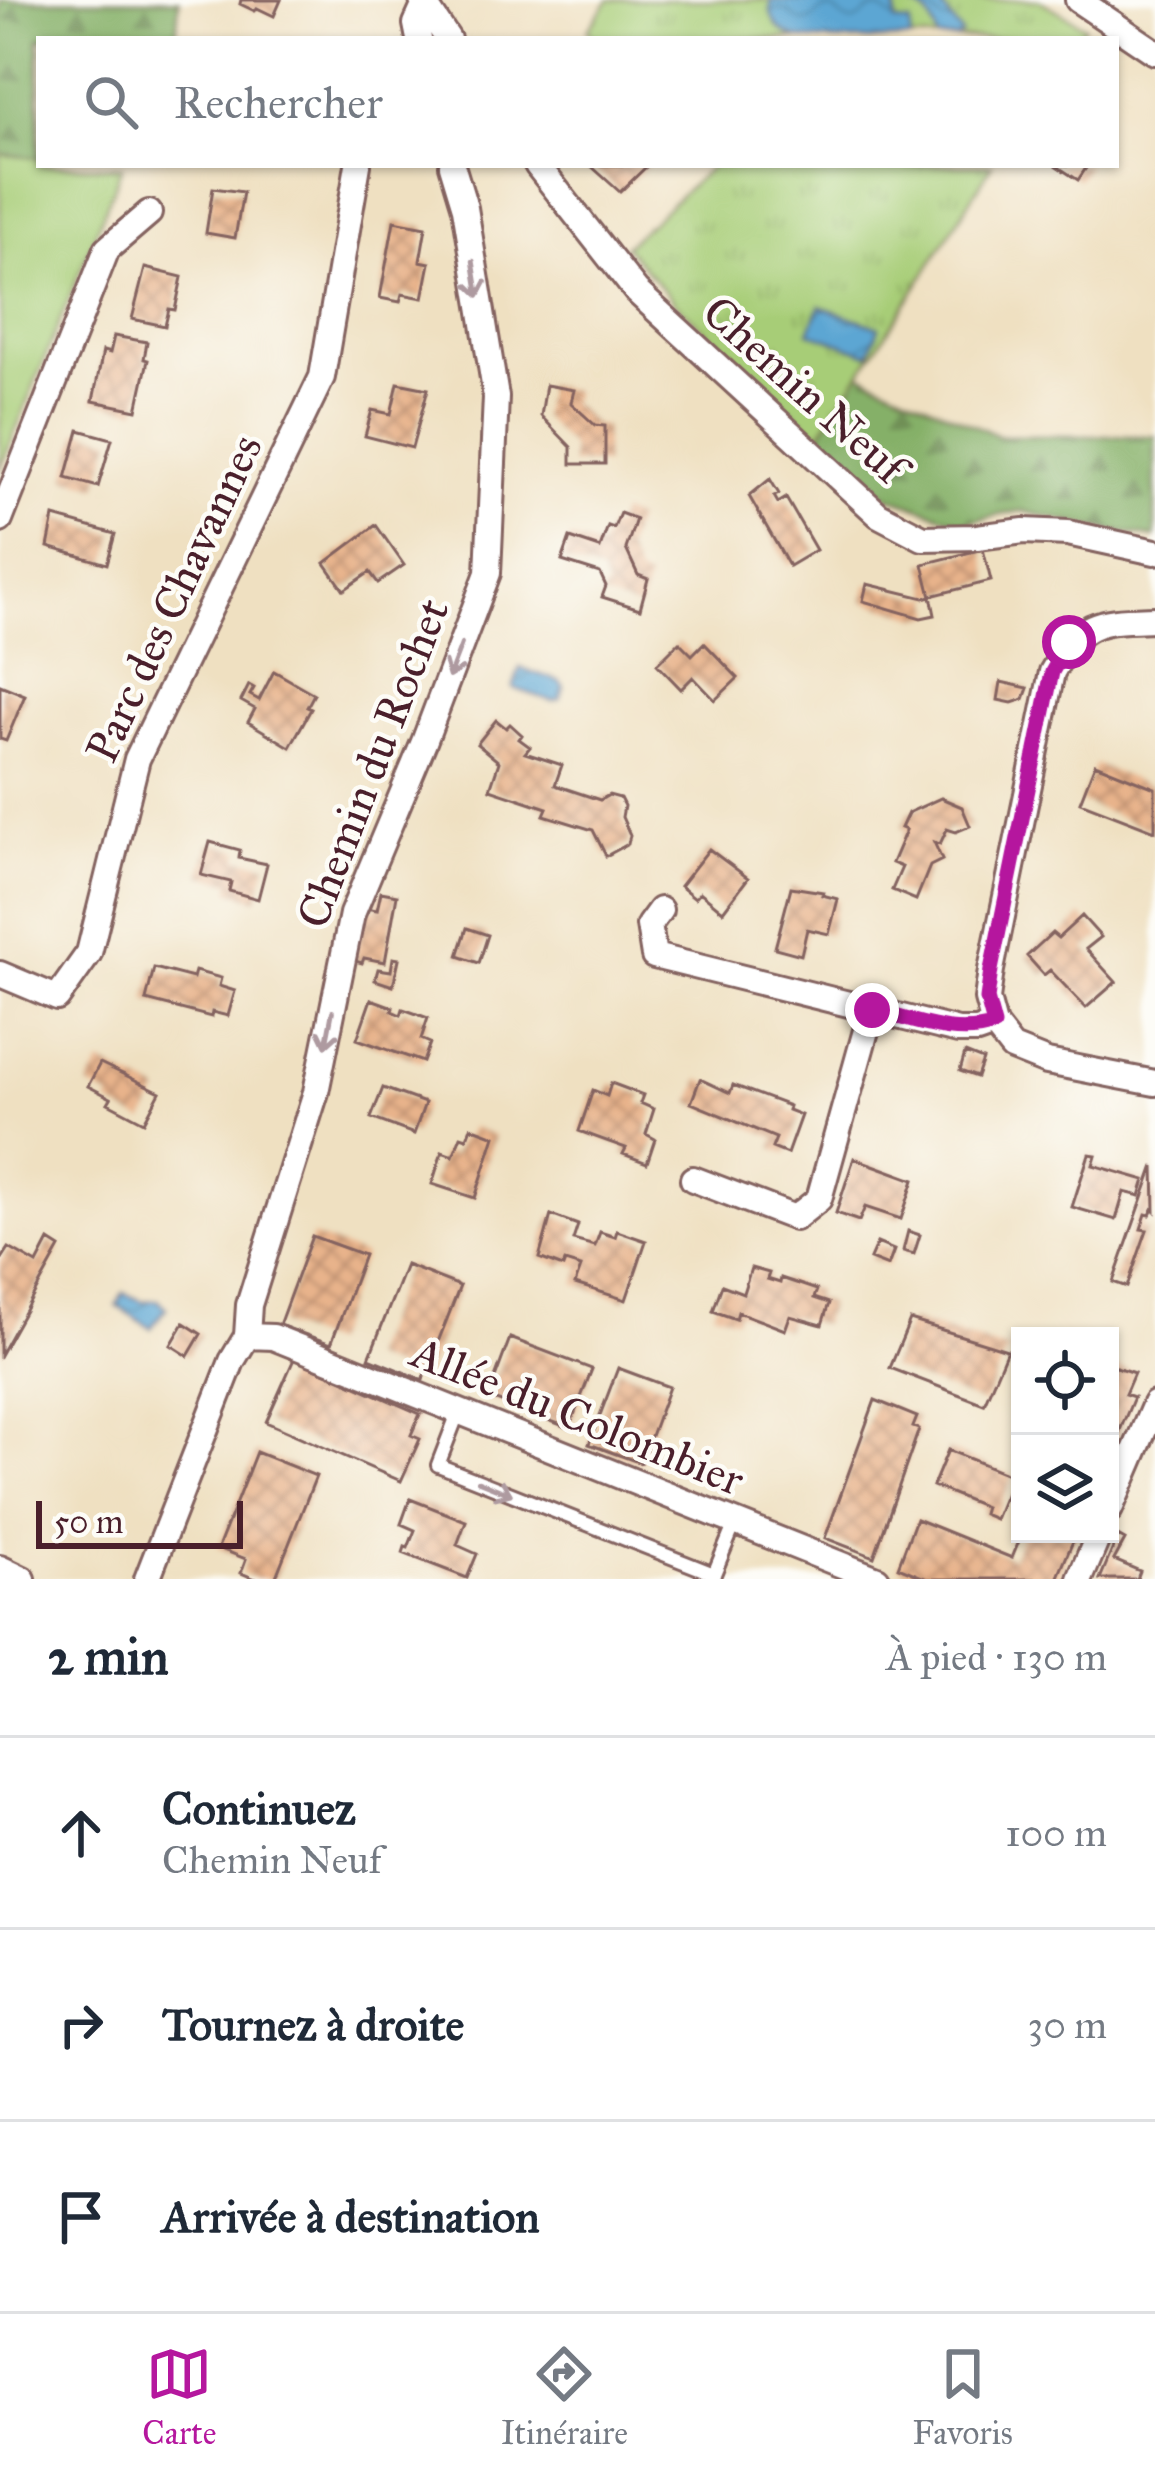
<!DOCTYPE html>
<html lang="fr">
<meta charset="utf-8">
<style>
body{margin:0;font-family:"IM FELL Great Primer",serif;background:#f2f2f3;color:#1f2937}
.controls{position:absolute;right:36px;bottom:36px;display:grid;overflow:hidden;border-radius:0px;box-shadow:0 3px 9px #0004}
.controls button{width:108px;height:108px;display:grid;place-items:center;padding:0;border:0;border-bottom:3px solid #e0e1e3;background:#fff;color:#1f2937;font:60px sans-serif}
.scale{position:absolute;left:36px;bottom:30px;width:207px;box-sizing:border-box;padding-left:12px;border:6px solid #4a1f2b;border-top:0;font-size:33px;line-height:42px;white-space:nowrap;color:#4a1f2b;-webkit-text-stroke:9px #fdfcf7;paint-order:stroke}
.stop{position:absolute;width:36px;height:36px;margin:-27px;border:9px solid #b5179e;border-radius:50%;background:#fff}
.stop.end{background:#b5179e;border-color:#fff;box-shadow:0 3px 12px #0008}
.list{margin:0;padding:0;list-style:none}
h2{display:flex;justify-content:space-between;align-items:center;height:156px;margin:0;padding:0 48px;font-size:51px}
h2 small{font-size:39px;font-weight:400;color:#747a83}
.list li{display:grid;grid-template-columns:78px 1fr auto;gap:36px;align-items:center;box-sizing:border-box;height:192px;padding:0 48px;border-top:3px solid #e0e1e3}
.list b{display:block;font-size:45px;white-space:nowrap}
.list p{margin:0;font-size:39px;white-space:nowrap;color:#747a83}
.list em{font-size:39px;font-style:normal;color:#747a83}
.icon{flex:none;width:66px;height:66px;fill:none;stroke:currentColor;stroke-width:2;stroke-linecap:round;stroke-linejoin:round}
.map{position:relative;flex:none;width:1155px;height:1579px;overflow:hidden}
.search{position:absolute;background:#fff;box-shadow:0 3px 9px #0004;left:36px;right:36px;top:36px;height:132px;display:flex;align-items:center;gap:30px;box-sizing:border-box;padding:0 42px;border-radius:0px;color:#747a83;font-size:45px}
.sheet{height:732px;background:#fff}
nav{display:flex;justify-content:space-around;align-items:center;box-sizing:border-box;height:168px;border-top:3px solid #e0e1e3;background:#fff;font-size:33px;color:#747a83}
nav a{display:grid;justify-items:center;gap:6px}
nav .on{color:#b5179e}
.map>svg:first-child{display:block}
</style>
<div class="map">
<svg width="1155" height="1579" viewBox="0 0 1155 1579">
<defs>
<pattern id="forest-firs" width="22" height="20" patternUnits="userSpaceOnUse" patternTransform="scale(3)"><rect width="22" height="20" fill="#85b068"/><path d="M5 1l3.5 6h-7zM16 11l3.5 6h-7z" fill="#6f8f56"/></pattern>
<pattern id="park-tufts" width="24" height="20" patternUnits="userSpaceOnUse" patternTransform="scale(3)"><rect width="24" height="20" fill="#a7cd77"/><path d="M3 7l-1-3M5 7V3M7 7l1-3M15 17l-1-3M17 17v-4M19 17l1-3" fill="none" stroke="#91b067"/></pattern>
<pattern id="water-waves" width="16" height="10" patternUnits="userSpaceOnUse" patternTransform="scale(3)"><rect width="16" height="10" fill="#5ba6d3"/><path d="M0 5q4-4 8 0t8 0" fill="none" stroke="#4d87ab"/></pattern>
<pattern id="building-cross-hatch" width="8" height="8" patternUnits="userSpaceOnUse" patternTransform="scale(3)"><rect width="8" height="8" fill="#e8b38b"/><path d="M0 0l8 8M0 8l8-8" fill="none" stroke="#be9172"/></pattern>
</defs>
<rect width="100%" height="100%" fill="#fdfcf7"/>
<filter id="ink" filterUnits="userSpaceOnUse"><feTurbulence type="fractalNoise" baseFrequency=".00833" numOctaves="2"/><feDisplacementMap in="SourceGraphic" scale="24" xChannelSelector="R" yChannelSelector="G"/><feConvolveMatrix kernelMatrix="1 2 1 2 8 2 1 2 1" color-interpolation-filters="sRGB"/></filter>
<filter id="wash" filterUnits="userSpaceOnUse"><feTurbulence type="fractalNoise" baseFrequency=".004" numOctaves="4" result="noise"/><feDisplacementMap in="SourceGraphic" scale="48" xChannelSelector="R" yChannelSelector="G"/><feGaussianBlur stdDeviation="2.7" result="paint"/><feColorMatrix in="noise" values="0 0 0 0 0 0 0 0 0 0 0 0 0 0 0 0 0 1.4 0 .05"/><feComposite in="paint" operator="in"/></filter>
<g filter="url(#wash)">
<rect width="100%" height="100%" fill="#efe0c1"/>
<!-- grass -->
<path fill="#a7cd77" stroke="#787651" stroke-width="3" d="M0,154l39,4v7l83,2 -122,303z"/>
<!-- forest -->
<path fill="url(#forest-firs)" stroke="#68684a" stroke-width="3" d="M0,0h179l-3,38 -137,1v119l-39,-4z
M859,373l140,63h156v102l-50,-8 -84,-19 -59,12 -75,-27 -55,-52 -13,-9z"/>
<!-- park -->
<path fill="url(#park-tufts)" stroke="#787651" stroke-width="3" d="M609,0h430l46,26 -8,13h-481l-8,-9z
M713,165h279l-81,131 -92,139 -145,-133 -49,-56z"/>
<!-- water -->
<path fill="url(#water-waves)" stroke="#52627f" stroke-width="3" d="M771,0h125v22l15,1v16c-23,0 -101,5 -117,-2 -17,-6 -26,-20 -23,-37z
M900,0h37l25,34 -5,5h-19c-6,-22 -13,-34 -37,-35z
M820,306l59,21 -10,27 -60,-22z
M520,668l39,13 5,6 -4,12 -8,2 -39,-13z
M123,1293l20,8 15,-1 8,8 -15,20 -34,-22z"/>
<g id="blocks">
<!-- building -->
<path fill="url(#building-cross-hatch)" d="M241,0h40l-7,16 -17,-8 -2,3 -15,-7z
M590,165h58l-28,27z
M1055,165h33l-10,15z
M213,188l30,4 -8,46 -29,-5z
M394,221l32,6 -6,34 10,2 -7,35 -21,-4 -2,8 -20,-4z
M145,268l37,9 -7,33 -6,-1 -4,17 -33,-7z
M114,336l33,6 -3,17 4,1 -11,50 -44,-9 10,-50 7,2z
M398,383l30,6 -16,59 -47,-12 7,-26 19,4z
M546,385l28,5 -3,13 24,22 10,1v38h-34v-17l-30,-31z
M79,430l33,9 -14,48 -32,-9z
M770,479l9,15 -5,2 4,7 8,-5 30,52 -27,16 -40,-70z
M620,513l16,6 -10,30 12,26 10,4 -8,30 -38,-12 4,-11 -6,-13 -38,-12 8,-23 30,10 8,-22 6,2z
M54,517l61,17 -8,30 -59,-17z
M376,525l28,40 -26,18 -8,-11 -26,18 -19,-27z
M983,549l8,32 -60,15 -8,-32z
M867,584l57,14 7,-2 4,19 -14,3 -58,-17z
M679,642l13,13 12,-12 34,35 -23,22 -22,-23 -12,12 -24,-25z
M274,671l40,23 -7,13 4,2 -21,38 -42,-25 7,-13 -14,-8 8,-16 5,3 -4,7 9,5z
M1001,682l27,6 -4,11 -12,4 -14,-3z
M0,685l25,10 -19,46 -6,-2z
M496,720l10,8 4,-4 12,11 -3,4 11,8 -5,6 37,12 -7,20 45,15 9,-5 11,3 4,8 -2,11 8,18 -2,9 -22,12 -13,-26 -49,-15 3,-7 -57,-19 9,-27 -22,-18z
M1095,764l60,24v43l-75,-29z
M941,798l21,9 8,19 -14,6 -9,-3 -7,15 -6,-2 8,18 -12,6 -14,34 -24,-10 10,-23 -10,-4 14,-33 -5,-2 7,-15z
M210,842l30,8 -1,8 28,6 -9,35 -29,-8 2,-9 -30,-7z
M709,849l39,29 -25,33 -23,-19 -5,6 -15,-12z
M791,887l32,5 -1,3 16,4 -9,35 -22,-5 -6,26 -26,-7z
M381,892l16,3 -12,67 -21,-4 -2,5 -7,-2 10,-53 12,2z
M1082,916l19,21 -15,12 30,33 -30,26 -36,-38 -6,5 -17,-19 25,-23 6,5z
M467,928l21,7 -9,28 -21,-7z
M393,958l6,1 -6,27 -18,-6 3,-11 13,2z
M154,968l39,10 2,-7 26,7 -2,8 16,5 -7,25 -16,-4 -1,5 -65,-17z
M371,999l22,8 -1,4 9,4 2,-6 25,9 -7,21 9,4 -7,19 -66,-23z
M965,1053l18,7 -6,17 -17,-6z
M100,1063l60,29 -16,30 -36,-19 3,-5 -23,-12z
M700,1079l30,14 3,-8 56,21 -1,4 13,5 -14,39 -15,-6 4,-10 -85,-35z
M611,1083l32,12 -3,8 14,6 -8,25 9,5 -8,24 -24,-9 3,-6 -47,-17 14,-41 14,6z
M383,1088l42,15 -11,31 -43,-16z
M471,1127l24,9 -20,62 -43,-14 10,-32 11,4 8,-20 6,2z
M1089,1154l7,1 -3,10 52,15 -5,16 -16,-4 -8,28 -44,-13z
M854,1158l60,22 -13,39 -36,-12 -6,14 -23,-8z
M1154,1166l1,45 -2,-2 -3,6 -4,-1 -5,15 6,1 -20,57 -14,-5z
M551,1215l27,10 -5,15 22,6 5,-14 15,5 2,-6 29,10 -20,59 -51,-16 6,-17 -16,-5 -2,5 -24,-9z
M908,1231l12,4 -6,19 -11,-3z
M312,1236l52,19 -33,89 -52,-19z
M49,1241l11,7 -60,107v-93l9,-14 28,16z
M877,1243l17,7 -6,16 -18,-7z
M406,1265l54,21 -37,94 -54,-22z
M751,1268l18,5 -2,6 13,4 1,-5 36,12 -3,8 15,5 -7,22 -32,-9 -5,14 -47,-18 -2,7 -23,-8 9,-26 21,8z
M910,1320l97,30 -23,54 -94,-36z
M184,1323l17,11 -13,22 -17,-11z
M510,1338l82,31 -23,59 -81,-31z
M294,1359l126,55 -9,21 9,4 -19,42 -135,-59z
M1110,1365l24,8 -9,21 9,3 -19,45 -5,-2z
M618,1368l51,19 -28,76 -52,-19z
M875,1400l42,17 -4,10 6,2 -45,128 -49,-19z
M948,1450l65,26 -18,43 -12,-5 2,-7 -52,-21z
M256,1452l60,24 -41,103h-20l-14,-6 5,-14 -28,-11z
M410,1499l56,22 -9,24 20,9 -10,24 -64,-25 2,-6 3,1 7,-18 -14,-6z
M916,1519l96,39 10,-24h54l-19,45h-130l-29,-12z
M1118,1536l7,4 -11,20 26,11 -3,8h-37z"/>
</g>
</g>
<g filter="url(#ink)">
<use href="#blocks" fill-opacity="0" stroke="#846360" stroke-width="3"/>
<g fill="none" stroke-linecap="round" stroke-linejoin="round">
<!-- service casing -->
<g stroke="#846360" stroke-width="18">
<path id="service" d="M458,1413l-20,52 276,109 21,-51"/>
</g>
<!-- minor casing -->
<g stroke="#846360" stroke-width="30">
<path id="minor" d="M422,0l26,39
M1078,0l77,52
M419,39l-3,-15 9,-20
M537,165l99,126 243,224 44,23 54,-1 47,-6 44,2 87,19
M0,520l107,-271 42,-36
M1155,619c-57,2 -73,0 -103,53l-61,298 -4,29 7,26 18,23 35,14 108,21
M660,910l-11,15 5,31 304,75h19l17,-6
M0,974l57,24 32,-45 48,-194 185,-382 36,-212
M693,1179l102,39 24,-19 53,-190
M247,1336l26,1 604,242
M1110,1509l45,-105
M0,1568l23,11
M147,1579l85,-218 15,-25 2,-31 67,-213 36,-178 72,-172 64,-169 8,-176 -31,-189 -13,-43
M1080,1579l19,-45"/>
</g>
<!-- service -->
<use href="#service" stroke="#fff" stroke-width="12"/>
<!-- minor -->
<use href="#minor" stroke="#fff" stroke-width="24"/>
</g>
<!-- one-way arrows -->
<defs><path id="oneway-shaft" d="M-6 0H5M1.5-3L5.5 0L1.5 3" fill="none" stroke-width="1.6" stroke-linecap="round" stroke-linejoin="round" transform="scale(3)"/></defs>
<g stroke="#ae9aa0">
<use href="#oneway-shaft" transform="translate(476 279) rotate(81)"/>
<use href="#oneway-shaft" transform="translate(455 661) rotate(111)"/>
<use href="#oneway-shaft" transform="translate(329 1029) rotate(101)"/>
<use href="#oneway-shaft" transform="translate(495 1488) rotate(22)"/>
</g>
</g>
<g fill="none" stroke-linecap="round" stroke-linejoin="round" filter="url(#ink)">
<!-- route -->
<path stroke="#b5179e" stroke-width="15" d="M872,1010c39,9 83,29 122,15l-7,-26 4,-29 61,-298 17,-30"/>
</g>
<g text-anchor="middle" stroke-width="9" stroke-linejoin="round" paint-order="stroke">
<!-- street labels -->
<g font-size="45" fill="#4a1f2b" stroke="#fdfcf7">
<text transform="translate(805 389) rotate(42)" y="16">Chemin Neuf</text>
<text transform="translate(173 598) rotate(-65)" y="16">Parc des Chavannes</text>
<text transform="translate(372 763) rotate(-69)" y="16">Chemin du Rochet</text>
<text transform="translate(578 1415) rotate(22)" y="16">Allée du Colombier</text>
</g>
</g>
</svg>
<div class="controls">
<button><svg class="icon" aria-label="locate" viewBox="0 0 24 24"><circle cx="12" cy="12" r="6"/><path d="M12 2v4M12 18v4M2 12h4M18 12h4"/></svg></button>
<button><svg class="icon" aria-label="layers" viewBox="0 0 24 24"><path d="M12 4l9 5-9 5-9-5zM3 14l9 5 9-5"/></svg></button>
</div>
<div class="scale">50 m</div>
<div class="stop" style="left:1069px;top:642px"></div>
<div class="stop end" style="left:872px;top:1010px"></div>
<div class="search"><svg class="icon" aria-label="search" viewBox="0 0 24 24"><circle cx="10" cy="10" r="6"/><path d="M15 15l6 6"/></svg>Rechercher</div>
</div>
<section class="sheet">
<h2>2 min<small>À pied · 130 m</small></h2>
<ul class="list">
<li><svg class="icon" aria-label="ahead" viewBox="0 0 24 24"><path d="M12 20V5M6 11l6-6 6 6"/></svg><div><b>Continuez</b><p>Chemin Neuf</p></div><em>100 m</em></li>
<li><svg class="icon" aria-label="right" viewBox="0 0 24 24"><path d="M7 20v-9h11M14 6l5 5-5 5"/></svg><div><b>Tournez à droite</b></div><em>30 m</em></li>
<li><svg class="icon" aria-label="arrive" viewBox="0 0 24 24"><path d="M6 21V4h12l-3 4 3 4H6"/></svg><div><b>Arrivée à destination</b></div></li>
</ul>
</section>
<nav>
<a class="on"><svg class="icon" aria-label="map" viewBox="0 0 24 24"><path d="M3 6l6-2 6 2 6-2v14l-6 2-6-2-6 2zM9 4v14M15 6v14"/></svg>Carte</a>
<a><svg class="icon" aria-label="directions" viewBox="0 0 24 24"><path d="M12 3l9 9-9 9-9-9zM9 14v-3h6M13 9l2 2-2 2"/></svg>Itinéraire</a>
<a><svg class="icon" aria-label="saved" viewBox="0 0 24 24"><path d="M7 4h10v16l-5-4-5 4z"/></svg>Favoris</a>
</nav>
